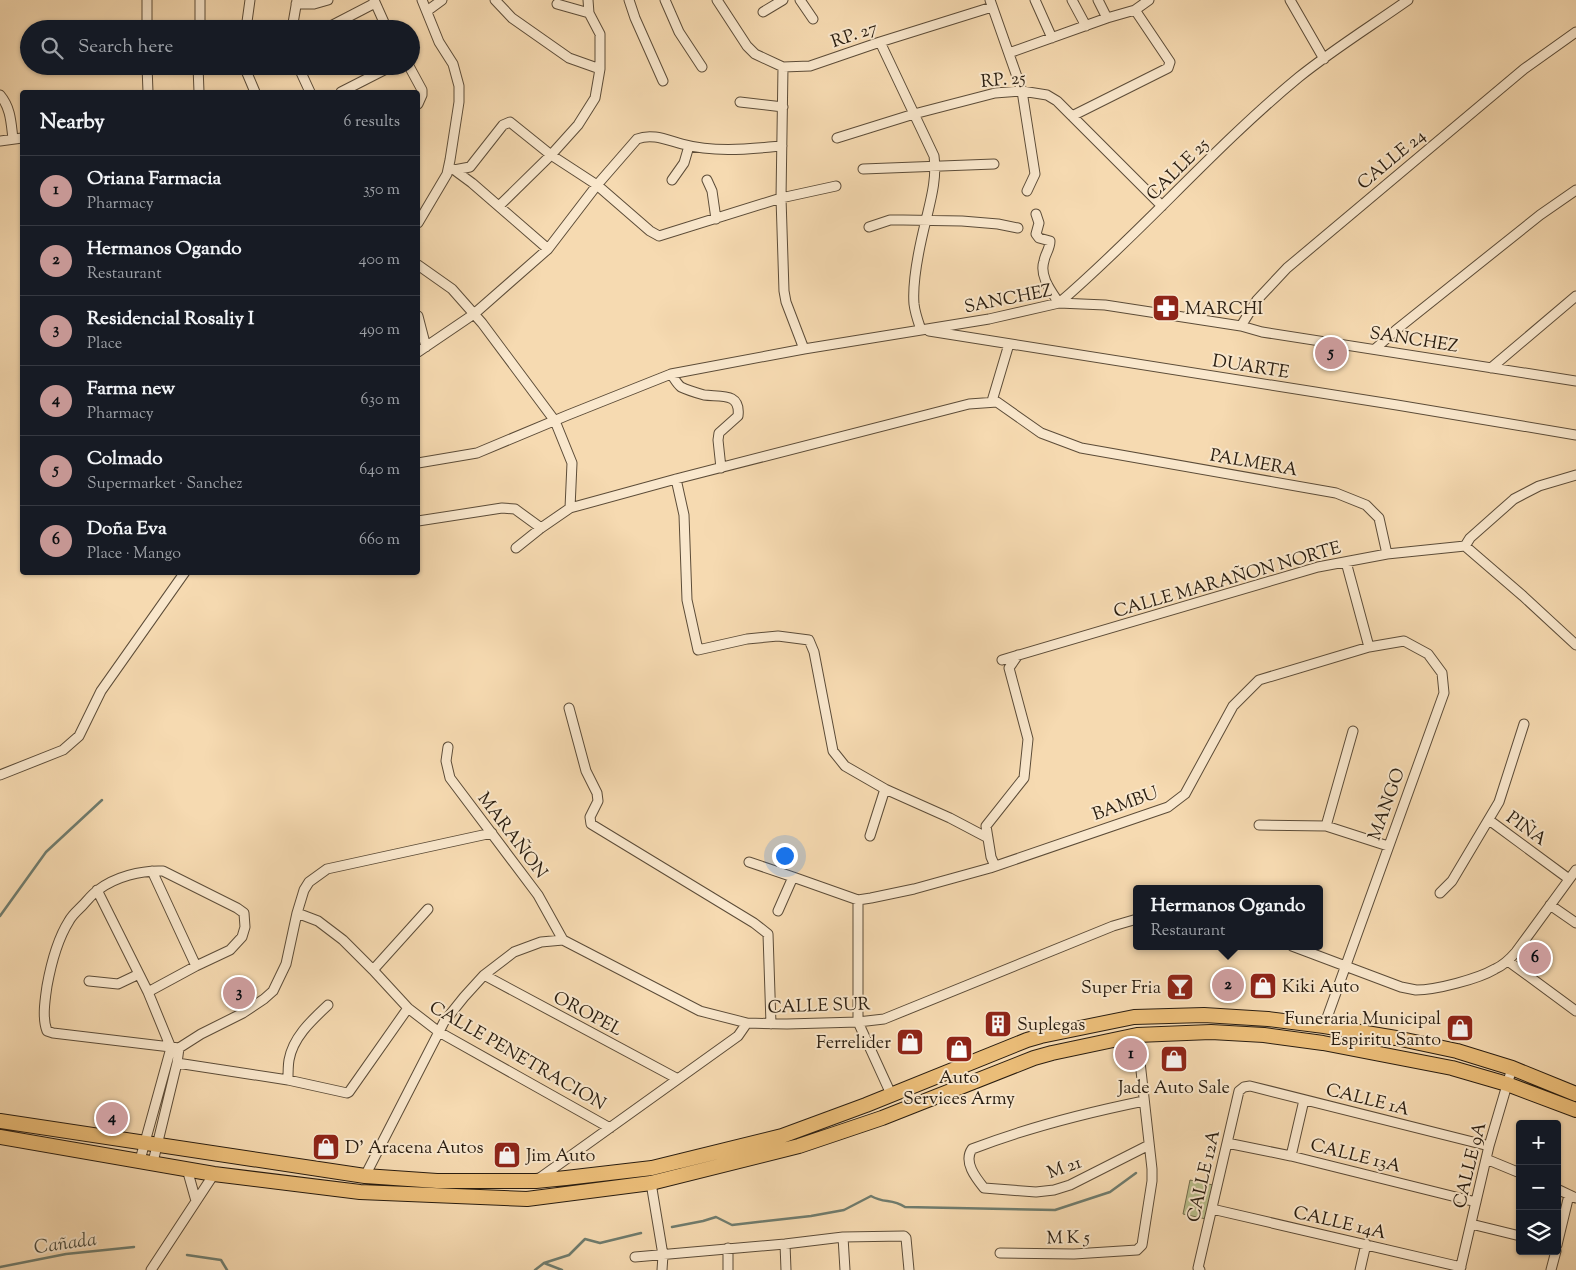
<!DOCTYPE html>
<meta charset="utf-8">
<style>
body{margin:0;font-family:"Sorts Mill Goudy",serif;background:#242831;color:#f1f3f6}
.controls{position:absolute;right:15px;bottom:15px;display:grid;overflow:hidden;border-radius:5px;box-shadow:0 1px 4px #0004}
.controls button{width:45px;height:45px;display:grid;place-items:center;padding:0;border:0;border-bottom:1px solid #363941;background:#171b24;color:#f1f3f6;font:25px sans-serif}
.you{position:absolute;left:784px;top:855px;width:18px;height:18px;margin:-12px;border:4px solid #fff;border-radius:50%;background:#1a73e8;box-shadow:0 0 0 8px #1a73e833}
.badge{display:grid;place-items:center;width:32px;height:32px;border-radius:50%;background:#c59692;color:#111;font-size:16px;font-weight:700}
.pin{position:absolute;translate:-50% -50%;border:2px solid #fff;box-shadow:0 1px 5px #0006}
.popup{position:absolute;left:1133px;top:885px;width:190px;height:65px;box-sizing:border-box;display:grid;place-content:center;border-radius:5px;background:#171b24;filter:drop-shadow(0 1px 4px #0005);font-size:16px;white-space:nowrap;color:#9ea1a6}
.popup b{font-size:19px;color:#f1f3f6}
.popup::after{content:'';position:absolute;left:50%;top:100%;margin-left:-10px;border:10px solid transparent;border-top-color:#171b24}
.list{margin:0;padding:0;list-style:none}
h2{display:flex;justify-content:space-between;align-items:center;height:65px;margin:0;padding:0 20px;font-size:21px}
h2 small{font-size:16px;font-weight:400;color:#9ea1a6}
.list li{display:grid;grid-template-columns:32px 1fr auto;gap:15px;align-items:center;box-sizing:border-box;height:70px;padding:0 20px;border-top:1px solid #363941}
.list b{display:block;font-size:19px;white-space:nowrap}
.list p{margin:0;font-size:16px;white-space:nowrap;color:#9ea1a6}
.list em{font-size:16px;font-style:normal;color:#9ea1a6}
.icon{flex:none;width:28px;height:28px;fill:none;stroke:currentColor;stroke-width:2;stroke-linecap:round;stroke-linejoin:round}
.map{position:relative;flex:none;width:1576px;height:1270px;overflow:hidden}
.search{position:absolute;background:#171b24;box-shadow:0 1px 4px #0004;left:20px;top:20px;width:400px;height:55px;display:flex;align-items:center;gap:12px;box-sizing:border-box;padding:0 18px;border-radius:28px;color:#9ea1a6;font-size:19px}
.panel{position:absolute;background:#171b24;box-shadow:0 1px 4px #0004;left:20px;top:90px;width:400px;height:485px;border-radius:5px}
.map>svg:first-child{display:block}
</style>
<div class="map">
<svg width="1576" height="1270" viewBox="0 0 1576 1270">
<rect width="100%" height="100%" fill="#f6dab1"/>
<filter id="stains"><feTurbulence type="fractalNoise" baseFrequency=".004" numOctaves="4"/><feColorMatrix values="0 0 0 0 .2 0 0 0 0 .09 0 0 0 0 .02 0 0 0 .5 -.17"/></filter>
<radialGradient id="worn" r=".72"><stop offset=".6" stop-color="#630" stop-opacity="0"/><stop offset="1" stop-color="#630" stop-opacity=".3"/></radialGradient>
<!-- green -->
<path fill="#bac08d" stroke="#726e4e" d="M1190,1180l23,5 -7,34 -23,-5z"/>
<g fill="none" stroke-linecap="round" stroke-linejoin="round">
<!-- stream -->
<path stroke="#6f7c6e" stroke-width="2.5" d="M0,916l46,-64 56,-52
M672,1227l31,-6 13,-4 16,8 79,-9 33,-6 27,-14c14,8 20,2 34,11l150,3 55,-18 26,-19
M187,1255l34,5 6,10
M544,1263l25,-8 16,-16 15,4 41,-10
M0,1267l66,-13 68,-7
M535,1270l9,-7 18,7"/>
<!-- street casing -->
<g stroke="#5c4c38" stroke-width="11">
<path id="street" d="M374,0l13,29
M495,0l17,18 57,40 31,11v-35l-11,-21 -1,-13
M629,0l6,18 28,63
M665,0l14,32 23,35
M717,0l30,46 8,8 28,13 27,-1 70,-24 112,-35
M800,0l13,19
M990,0l32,91 13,83 -8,17
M1035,0l17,38
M1072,0l14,26
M1098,0l9,18
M1290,0l34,59
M296,4h18l14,-4
M557,4l32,9
M427,11l15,-11
M763,12l20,-12
M147,29v-29
M200,29v-29
M246,29l4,-29
M292,29l5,-29
M325,29l50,-26
M880,42l54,114c3,22 -3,43 -8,64 -6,24 -14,60 -12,84 1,9 4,17 7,26
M1009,53l98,-35 28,-8 14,-10
M147,66l1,26
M198,66l1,26
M244,66l11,26
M298,66l12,26
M409,66l13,24v5l-4,9
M783,67l-2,131 3,93 2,11 18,47
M341,92l51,-26
M0,95c11,13 11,28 13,44
M740,102l43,5
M1072,116l96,-48 2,-6 -35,-52
M837,138l77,-24 81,-21 27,-2 25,4 10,6 105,105
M0,141l22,-3
M453,169l19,14 76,66
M863,169l131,-5
M454,170l16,-3 33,-42 7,-3 41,33 27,-30 17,-27 5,-29
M672,180l12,-17 5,-17
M707,180l5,11 4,28
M499,206l52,-51 46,30 53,46 9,5 122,-38 55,-12
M1036,214l3,9 -3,11 3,4 11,3c0,8 -5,13 -6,20 -5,15 7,30 15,42 83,-71 155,-156 240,-226 35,-28 72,-51 109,-77
M418,223l29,-49 3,-14 9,-58v-16l-6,-22 -14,-22 -17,-42
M869,227l21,-7h13l59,1 36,3 20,4
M418,265l34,24 30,34 73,98 17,42 -2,45 -29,20 -25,20
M418,316l8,31
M1241,326l16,-26 30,-32 237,-199 52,-37
M929,331l468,74 179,30
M1375,349l21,-19 144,-115 36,-25
M418,352l56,-38 74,-65 49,-64 40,-46c15,-6 30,1 45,5 33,9 67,5 100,2
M1491,368l85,-72
M671,374c3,4 6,10 10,13 6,3 16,6 23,8 16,2 37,-3 34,21l-19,17 -1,7 3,28
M992,401l17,-57
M418,463l59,-10 91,-38 103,-41 133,-25 185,-30 70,-16 46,2 136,21 21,6 314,49
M676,479l8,36 3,85 11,50 49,-11 31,-3 31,4 5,12 19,99 12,15 40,23
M570,508l106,-29 293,-75 28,-2 44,31 40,15 255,45 30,12 13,13 8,36
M418,521l84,-13 13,1 26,19
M1465,546l5,-8 44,-39 25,-13 37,-11
M1346,562l23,85
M1002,660l316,-93 69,-13 78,-8 58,50 53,49
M569,708l17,63 11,22 1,8 -8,16 1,7 163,99 14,11 3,90
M448,747l-2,14 4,17 88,117 25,45
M0,775l63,-25 16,-14 22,-45 84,-119
M1489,820l80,59
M1259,825l67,1 62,20
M1326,826l27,-95
M870,836l15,-47 65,29 38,20
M749,862l44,15
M995,866l-4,-9 -5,-31 38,-48 4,-39 -19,-71 9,-13
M152,871l44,95
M97,890l51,102 23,56 -31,112
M1440,893l12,-12 47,-79 25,-78
M858,900v122l33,72
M1550,905l26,18
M778,911l15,-34 65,23 13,-2 43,-9 76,-21 178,-61 17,-13 48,-88 26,-26 110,-33 35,-6 24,13 14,19 2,20 -120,333
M297,913l21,8 25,19 30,30 35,38 31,24 171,96
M563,940l137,71 47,12 40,1 71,-2 26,-3 229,-93 24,-7
M1292,946l109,41c5,1 10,2 15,3 20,0 62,-11 79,-21 9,-4 15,-10 21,-17l60,-82
M1508,961l68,50
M373,970l55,-61
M484,975l194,104
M89,981l29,3 21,-10
M148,992l48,-26 34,-16 12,-13 3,-10 -1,-14 -7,-5 -74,-37c-22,-1 -48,6 -65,19 -6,4 -11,11 -16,16 -5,5 -10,9 -13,15 -12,19 -18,43 -22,65 -2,14 -5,32 0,45l6,2 126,15 22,-14 42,-21 21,-14 9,-8 13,-27 11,-51 7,-23 5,-8 18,-13 165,-36
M177,1063l111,17 59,13 2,-1 59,-84
M288,1080c0,-7 0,-14 1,-20 4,-23 23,-40 39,-55
M1144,1101c-59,12 -115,26 -172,48 -9,13 4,29 12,39l52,4 18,-2 16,-5 79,-40
M1227,1143l64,13 185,46
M1291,1156l13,-56
M1486,1159l34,14
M153,1162l24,-99 2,-15
M187,1169l9,32
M365,1176l79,-154 20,-25 20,-22 30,-23 27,-10 22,-2
M537,1180l201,-144 9,-13
M651,1183l12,72 -1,15
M1557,1189l19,9
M1212,1209l249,58
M1471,1224l49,12
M843,1237l2,33
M785,1244l1,26
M1557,1245l12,-50
M728,1248v22
M1000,1253l74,1 63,-4 5,-5 10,-64v-12l-15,-134
M635,1257l150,-13 58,-7 61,-1 2,2 3,32
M151,1270l63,-96
M1200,1270l-2,-2 41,-177 5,-4 6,-1 239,60
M1360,1270l6,-26
M1460,1270l29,-124 23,-78
M1551,1270l5,-19"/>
</g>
<!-- primary casing -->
<g stroke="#291d10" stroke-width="16">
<path id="primary" d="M0,1121l365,55 72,5h99l30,-3 86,-10 130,-32 84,-31 161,-65 14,-4 93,-19 70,-2 64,4 56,7 72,12 61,13 55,17 64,26
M0,1137l214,37 146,18 167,7 124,-16 148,-37 83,-28 152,-60 18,-5 85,-18 74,-3 53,3 59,8 129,25 55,16 69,26"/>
</g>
<!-- street -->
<use href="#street" stroke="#f9e7cc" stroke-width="9"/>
<!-- primary -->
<use href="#primary" stroke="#ebbd78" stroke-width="14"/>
</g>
<!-- icons -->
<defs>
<g id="pharmacy-square" transform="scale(1.4375)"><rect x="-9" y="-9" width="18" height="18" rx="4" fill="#8f2418" stroke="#f9e7cc"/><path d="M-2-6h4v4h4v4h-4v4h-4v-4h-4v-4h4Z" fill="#fff"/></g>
<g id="shop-square" transform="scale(1.4375)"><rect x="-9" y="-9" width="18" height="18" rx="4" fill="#8f2418" stroke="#f9e7cc"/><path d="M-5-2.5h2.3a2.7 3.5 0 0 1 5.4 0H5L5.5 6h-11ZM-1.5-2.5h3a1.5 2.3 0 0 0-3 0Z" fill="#fff"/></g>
<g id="bar-square" transform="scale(1.4375)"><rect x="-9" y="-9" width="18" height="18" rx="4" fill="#8f2418" stroke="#f9e7cc"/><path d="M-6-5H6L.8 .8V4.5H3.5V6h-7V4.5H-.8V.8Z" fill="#fff"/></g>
<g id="building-square" transform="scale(1.4375)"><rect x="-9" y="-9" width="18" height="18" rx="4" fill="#8f2418" stroke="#f9e7cc"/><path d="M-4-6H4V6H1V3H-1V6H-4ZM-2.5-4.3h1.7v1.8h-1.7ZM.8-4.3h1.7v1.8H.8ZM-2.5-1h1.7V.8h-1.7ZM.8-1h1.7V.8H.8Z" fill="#fff"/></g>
</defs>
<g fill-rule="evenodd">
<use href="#pharmacy-square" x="1166" y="308"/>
<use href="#shop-square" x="1263" y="986"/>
<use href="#bar-square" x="1180" y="987"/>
<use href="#building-square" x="998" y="1024"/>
<use href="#shop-square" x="1460" y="1028"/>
<use href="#shop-square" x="910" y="1042"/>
<use href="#shop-square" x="959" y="1049"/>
<use href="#shop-square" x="1174" y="1059"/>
<use href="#shop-square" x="326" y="1147"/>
<use href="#shop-square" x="507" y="1155"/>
</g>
<g text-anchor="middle" stroke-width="4" stroke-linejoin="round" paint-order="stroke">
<!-- street labels -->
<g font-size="18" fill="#291d10" stroke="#f9e7cc">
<text transform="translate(854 34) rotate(-19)" y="6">RP. 27</text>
<text transform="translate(1003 79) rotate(-5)" y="6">RP. 25</text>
<text transform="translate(1391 159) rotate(-40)" y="6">CALLE 24</text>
<text transform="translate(1177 169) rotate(-45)" y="6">CALLE 25</text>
<text transform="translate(1008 298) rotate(-11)" y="6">SANCHEZ</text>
<text transform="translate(1414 339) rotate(9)" y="6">SANCHEZ</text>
<text transform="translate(1251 366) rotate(9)" y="6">DUARTE</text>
<text transform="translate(1254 462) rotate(10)" y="6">PALMERA</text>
<text transform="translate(1227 579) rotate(-16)" y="6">CALLE MARAÑON NORTE</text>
<text transform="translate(1125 803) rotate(-20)" y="6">BAMBU</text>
<text transform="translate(1386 804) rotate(-70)" y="6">MANGO</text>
<text transform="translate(1527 828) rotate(36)" y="6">PIÑA</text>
<text transform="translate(513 835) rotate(53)" y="6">MARAÑON</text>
<text transform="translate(819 1005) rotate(-2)" y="6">CALLE SUR</text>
<text transform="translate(588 1013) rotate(28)" y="6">OROPEL</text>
<text transform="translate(518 1055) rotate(30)" y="6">CALLE PENETRACION</text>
<text transform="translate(1368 1099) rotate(14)" y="6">CALLE 1A</text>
<text transform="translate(1356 1155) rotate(14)" y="6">CALLE 13A</text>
<text transform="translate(1469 1165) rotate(-76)" y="6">CALLE 9A</text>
<text transform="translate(1064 1167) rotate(-20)" y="6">M 21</text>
<text transform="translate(1203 1176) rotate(-77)" y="6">CALLE 12A</text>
<text transform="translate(1340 1222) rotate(13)" y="6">CALLE 14A</text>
<text transform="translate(1068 1237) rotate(-1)" y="6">M K 5</text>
</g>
<!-- poi labels -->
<g font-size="18" fill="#291d10" stroke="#f9e7cc" text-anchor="start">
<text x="1185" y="314">MARCHI</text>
<text x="1282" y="992">Kiki Auto</text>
<text x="1161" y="993" text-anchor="end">Super Fria</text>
<text x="1441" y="1024" text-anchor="end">Funeraria Municipal<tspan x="1441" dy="21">Espiritu Santo</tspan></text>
<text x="1017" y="1030">Suplegas</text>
<text x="891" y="1048" text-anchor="end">Ferrelider</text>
<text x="959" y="1083" text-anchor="middle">Auto<tspan x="959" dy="21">Services Army</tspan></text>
<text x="1174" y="1093" text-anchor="middle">Jade Auto Sale</text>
<text x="345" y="1153">D' Aracena Autos</text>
<text x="526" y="1161">Jim Auto</text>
</g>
<!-- water labels -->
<g font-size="19" font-style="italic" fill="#4c4c3f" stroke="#f9e7cc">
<text transform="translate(65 1242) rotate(-8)" y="7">Cañada</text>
</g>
</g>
<rect width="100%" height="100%" filter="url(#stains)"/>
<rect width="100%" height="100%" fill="url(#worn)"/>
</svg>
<div class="controls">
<button>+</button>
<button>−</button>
<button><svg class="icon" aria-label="layers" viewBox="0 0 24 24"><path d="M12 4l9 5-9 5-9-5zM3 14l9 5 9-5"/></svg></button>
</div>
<div class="you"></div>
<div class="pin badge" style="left:1131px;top:1054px">1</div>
<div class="pin badge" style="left:1228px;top:985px">2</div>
<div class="popup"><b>Hermanos Ogando</b>Restaurant</div>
<div class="pin badge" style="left:239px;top:993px">3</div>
<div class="pin badge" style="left:112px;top:1118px">4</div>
<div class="pin badge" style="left:1331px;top:353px">5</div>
<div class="pin badge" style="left:1535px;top:958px">6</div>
<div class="search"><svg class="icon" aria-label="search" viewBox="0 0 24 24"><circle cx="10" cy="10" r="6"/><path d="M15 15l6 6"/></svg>Search here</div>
<section class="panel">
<h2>Nearby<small>6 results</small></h2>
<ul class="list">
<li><span class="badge">1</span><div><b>Oriana Farmacia</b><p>Pharmacy</p></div><em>350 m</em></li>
<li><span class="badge">2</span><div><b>Hermanos Ogando</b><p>Restaurant</p></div><em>400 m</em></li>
<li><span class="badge">3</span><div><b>Residencial Rosaliy I</b><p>Place</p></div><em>490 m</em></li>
<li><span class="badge">4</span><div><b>Farma new</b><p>Pharmacy</p></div><em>630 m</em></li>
<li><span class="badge">5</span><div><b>Colmado</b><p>Supermarket · Sanchez</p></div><em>640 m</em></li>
<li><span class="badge">6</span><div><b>Doña Eva</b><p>Place · Mango</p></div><em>660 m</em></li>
</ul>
</section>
</div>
